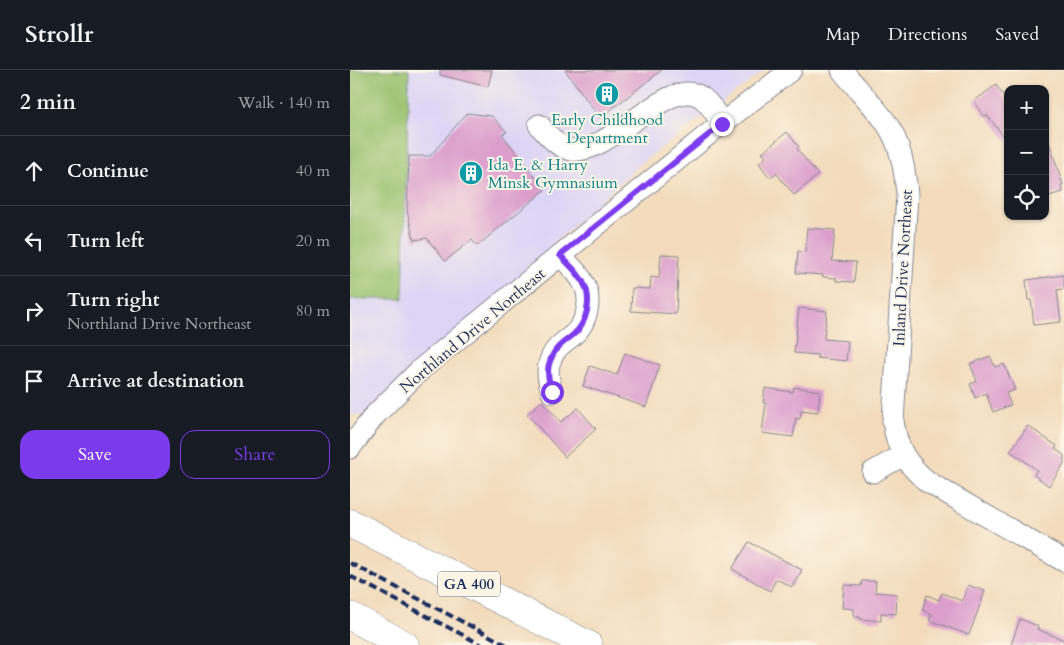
<!DOCTYPE html>
<meta charset="utf-8">
<style>
body{margin:0;font-family:Cardo,serif;background:#20242c;color:#f1f3f6}
.controls{position:absolute;right:15px;top:15px;display:grid;overflow:hidden;border-radius:10px;box-shadow:0 1px 4px #0004}
.controls button{width:45px;height:45px;display:grid;place-items:center;padding:0;border:0;border-bottom:1px solid #363941;background:#171b24;color:#f1f3f6;font:25px sans-serif}
.stop{position:absolute;width:15px;height:15px;margin:-11px;border:4px solid #7c3aed;border-radius:50%;background:#fff}
.stop.end{background:#7c3aed;border-color:#fff;box-shadow:0 1px 5px #0008}
.list{margin:0;padding:0;list-style:none}
h2{display:flex;justify-content:space-between;align-items:center;height:65px;margin:0;padding:0 20px;font-size:21px}
h2 small{font-size:16px;font-weight:400;color:#9ea1a6}
.list li{display:grid;grid-template-columns:32px 1fr auto;gap:15px;align-items:center;box-sizing:border-box;height:70px;padding:0 20px;border-top:1px solid #363941}
.list b{display:block;font-size:19px;white-space:nowrap}
.list p{margin:0;font-size:16px;white-space:nowrap;color:#9ea1a6}
.list em{font-size:16px;font-style:normal;color:#9ea1a6}
.actions{display:flex;gap:10px;padding:15px 20px}
.actions a{flex:1;padding:11px 0;border:1px solid #7c3aed;border-radius:15px;text-align:center;font-size:18px;color:#7c3aed}
.actions .main{background:#7c3aed;color:#fff}
.icon{flex:none;width:28px;height:28px;fill:none;stroke:currentColor;stroke-width:2;stroke-linecap:round;stroke-linejoin:round}
.map{position:relative;flex:none;width:714px;height:575px;overflow:hidden}
header{display:flex;align-items:center;gap:30px;box-sizing:border-box;height:70px;padding:0 25px;background:#171b24;border-bottom:1px solid #363941}
header strong{font-size:24px}
nav{display:flex;gap:28px;margin-inline-start:auto;font-size:18px}
main{display:flex}
aside{flex:1;background:#171b24}
.map>svg:first-child{display:block}
</style>
<header>
<strong>Strollr</strong>
<nav><a>Map</a><a>Directions</a><a>Saved</a></nav>
</header>
<main>
<aside>
<h2>2 min<small>Walk · 140 m</small></h2>
<ul class="list">
<li><svg class="icon" aria-label="ahead" viewBox="0 0 24 24"><path d="M12 20V5M6 11l6-6 6 6"/></svg><div><b>Continue</b></div><em>40 m</em></li>
<li><svg class="icon" aria-label="left" viewBox="0 0 24 24"><path d="M17 20v-9H6M10 6l-5 5 5 5"/></svg><div><b>Turn left</b></div><em>20 m</em></li>
<li><svg class="icon" aria-label="right" viewBox="0 0 24 24"><path d="M7 20v-9h11M14 6l5 5-5 5"/></svg><div><b>Turn right</b><p>Northland Drive Northeast</p></div><em>80 m</em></li>
<li><svg class="icon" aria-label="arrive" viewBox="0 0 24 24"><path d="M6 21V4h12l-3 4 3 4H6"/></svg><div><b>Arrive at destination</b></div></li>
</ul>
<div class="actions"><a class="main">Save</a><a>Share</a></div>
</aside>
<div class="map">
<svg width="714" height="575" viewBox="0 0 714 575">
<rect width="100%" height="100%" fill="#fcf5e5"/>
<filter id="ink" filterUnits="userSpaceOnUse"><feTurbulence type="fractalNoise" baseFrequency=".02" numOctaves="2"/><feDisplacementMap in="SourceGraphic" scale="10" xChannelSelector="R" yChannelSelector="G"/><feConvolveMatrix kernelMatrix="1 2 1 2 8 2 1 2 1" color-interpolation-filters="sRGB"/></filter>
<filter id="wash" filterUnits="userSpaceOnUse"><feTurbulence type="fractalNoise" baseFrequency=".0096" numOctaves="4" result="noise"/><feDisplacementMap in="SourceGraphic" scale="20" xChannelSelector="R" yChannelSelector="G"/><feGaussianBlur stdDeviation="1.12" result="paint"/><feColorMatrix in="noise" values="0 0 0 0 0 0 0 0 0 0 0 0 0 0 0 0 0 1.4 0 .05"/><feComposite in="paint" operator="in"/></filter>
<g filter="url(#wash)">
<rect width="100%" height="100%" fill="#f3dbbc"/>
<!-- built -->
<path fill="#ddd5f6" d="M0,0h415l-124,93 -165,153 -101,99h-25z"/>
<!-- green -->
<path fill="#98c16d" stroke="#5a7866" d="M0,0h59l-6,229h-53z"/>
<g id="blocks">
<!-- building -->
<path fill="#dc9ecd" d="M90,0h52l-4,17 -48,-12z
M215,0h97l-62,48z
M646,15l12,17v40l-21,-27 -2,2 -11,-16z
M117,43l25,3 15,16 -5,2 43,56 -68,56 -5,-6 -27,21 -18,-23 -13,2 -7,-29 2,-55h21z
M437,62l12,15 -2,2 21,26 -24,20 -18,-22 -6,5 -11,-15 7,-6 -4,-4z
M695,69h3l15,46 -2,1 2,6 -18,5z
M457,158l28,2 -3,31 24,1 -2,20 -18,-1v-3l-13,-1v-2l-27,-2 2,-22 7,1z
M311,184l18,1 -3,59 -45,-3 1,-23 18,1 1,-12 8,1z
M714,205v14l-7,1 4,32 -27,3 -3,-25h-3l-2,-20z
M449,238l28,3 -3,28 24,2 -2,20 -29,-3 1,-3 -24,-2z
M275,283l35,12 -14,42 -63,-21 7,-20 27,9z
M640,286l5,11 9,-3 11,26 -9,3 5,12 -18,7 -7,-19 -11,5 -5,-14 7,-3 -7,-17z
M444,317l26,4 -2,21 -17,-2 -1,9 -4,-1 -3,19 -31,-4 4,-30h-3l2,-15 28,4z
M192,331l19,21 17,-14 18,21 -31,28 -38,-43z
M678,356l29,20 -2,3 9,6v9l-15,22 -15,-11 3,-5 -27,-19z
M399,472l53,28 -10,17 -16,-8 -6,12 -38,-22z
M512,511h14l-1,11 22,2 -1,20 -15,-1v8l-21,-2v-2h-6v-8l-12,-1 2,-23 17,1z
M618,515l17,6 -16,44 -40,-15 3,-6 -10,-4 5,-15 12,5 3,-7 20,8z
M670,549l18,7 -1,3 27,11v5h-53z"/>
</g>
</g>
<g filter="url(#ink)">
<use href="#blocks" fill-opacity="0" stroke="#87858d" stroke-width="1"/>
<g fill="none" stroke-linecap="round" stroke-linejoin="round">
<!-- minor casing -->
<g stroke="#87858d" stroke-width="23">
<path id="minor" d="M492,0c14,18 32,35 45,54 14,21 18,46 20,71l-14,226c4,28 13,43 35,61l136,79
M189,55c9,10 19,23 33,25 38,5 97,-76 129,-53 9,6 15,17 21,27
M202,322c-3,-10 -6,-21 -2,-31 5,-14 12,-17 23,-26 14,-12 20,-36 10,-53 -5,-10 -15,-18 -23,-27
M0,378l25,-33 46,-46 290,-237 80,-62
M523,402l30,-17"/>
</g>
<!-- highway casing -->
<g stroke="#87858d" stroke-width="29">
<path id="highway" d="M0,453l238,122
M0,546l55,29"/>
</g>
<!-- minor -->
<use href="#minor" stroke="#fff" stroke-width="21"/>
<!-- highway -->
<use href="#highway" stroke="#fff" stroke-width="28"/>
<!-- rail -->
<path stroke="#1b2f5e" stroke-width="4" stroke-dasharray="8 4" stroke-linecap="butt" d="M0,493l157,82
M0,506l132,69"/>
</g>
</g>
<g fill="none" stroke-linecap="round" stroke-linejoin="round" filter="url(#ink)">
<!-- route -->
<path stroke="#7c3aed" stroke-width="6" d="M202,322c-3,-10 -6,-21 -2,-31 5,-14 12,-17 23,-26 14,-12 20,-36 10,-53 -5,-10 -15,-18 -23,-27l162,-131"/>
</g>
<!-- icons -->
<defs>
<g id="building-disc" transform="scale(1.25)"><circle r="9.5" fill="#0f9aa8" stroke="#fcf5e5"/><path d="M-4-6H4V6H1V3H-1V6H-4ZM-2.5-4.3h1.7v1.8h-1.7ZM.8-4.3h1.7v1.8H.8ZM-2.5-1h1.7V.8h-1.7ZM.8-1h1.7V.8H.8Z" fill="#fff"/></g>
</defs>
<g fill-rule="evenodd">
<use href="#building-disc" x="257" y="24"/>
<use href="#building-disc" x="121" y="103"/>
</g>
<g text-anchor="middle" stroke-width="4" stroke-linejoin="round" paint-order="stroke">
<!-- shield labels -->
<rect fill="#fcf5e5" stroke="#5e6a86" stroke-width="1" x="88" y="501.5" width="62" height="25" rx="4"/>
<g font-size="15" font-weight="bold" fill="#1b2f5e">
<text x="119" y="519">GA 400</text>
</g>
<!-- culture labels -->
<g font-size="16" fill="#0d838f" stroke="#fcf5e5">
<text x="257" y="55">Early Childhood<tspan x="257" dy="18">Department</tspan></text>
<text x="138" y="100" text-anchor="start">Ida E. &amp; Harry<tspan x="138" dy="18">Minsk Gymnasium</tspan></text>
</g>
<!-- street labels -->
<g font-size="16" fill="#1b2f5e" stroke="#fcf5e5">
<text transform="translate(552 198) rotate(-87)" y="6">Inland Drive Northeast</text>
<text transform="translate(122 260) rotate(-40)" y="6">Northland Drive Northeast</text>
</g>
</g>
</svg>
<div class="controls">
<button>+</button>
<button>−</button>
<button><svg class="icon" aria-label="locate" viewBox="0 0 24 24"><circle cx="12" cy="12" r="6"/><path d="M12 2v4M12 18v4M2 12h4M18 12h4"/></svg></button>
</div>
<div class="stop" style="left:202px;top:322px"></div>
<div class="stop end" style="left:372px;top:54px"></div>
</div>
</main>
